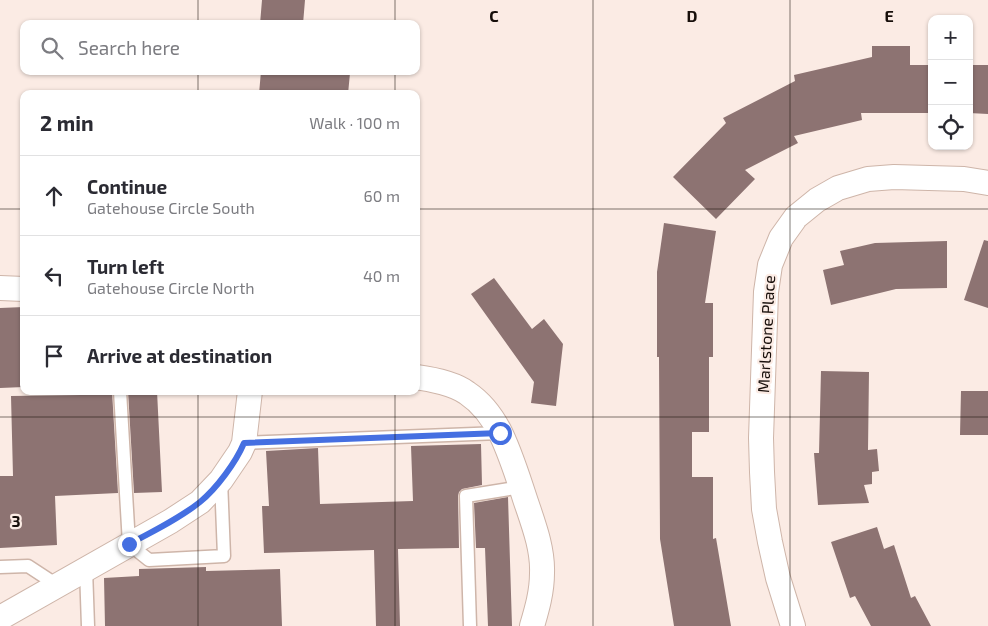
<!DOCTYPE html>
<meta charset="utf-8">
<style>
body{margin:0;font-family:"Exo 2",sans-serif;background:#f7f7f7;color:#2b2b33}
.controls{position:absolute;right:15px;top:15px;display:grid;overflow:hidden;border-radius:10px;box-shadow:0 1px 4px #0004}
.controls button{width:45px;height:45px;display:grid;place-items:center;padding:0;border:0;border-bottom:1px solid #e1e1e2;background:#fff;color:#2b2b33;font:25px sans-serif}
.stop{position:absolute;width:15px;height:15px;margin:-11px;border:4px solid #456fe1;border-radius:50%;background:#fff}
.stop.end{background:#456fe1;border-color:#fff;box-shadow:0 1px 5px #0008}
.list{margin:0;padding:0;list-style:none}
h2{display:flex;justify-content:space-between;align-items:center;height:65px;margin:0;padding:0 20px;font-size:21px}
h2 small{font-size:16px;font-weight:400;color:#7c7c81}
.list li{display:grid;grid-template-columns:32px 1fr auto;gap:15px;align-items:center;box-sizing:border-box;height:80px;padding:0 20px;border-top:1px solid #e1e1e2}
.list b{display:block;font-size:19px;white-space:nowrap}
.list p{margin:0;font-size:16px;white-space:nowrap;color:#7c7c81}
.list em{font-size:16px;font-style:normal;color:#7c7c81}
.icon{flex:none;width:28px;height:28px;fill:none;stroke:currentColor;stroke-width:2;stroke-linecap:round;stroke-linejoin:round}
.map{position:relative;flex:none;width:988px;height:626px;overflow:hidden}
.search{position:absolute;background:#fff;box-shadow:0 1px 4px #0004;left:20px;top:20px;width:400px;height:55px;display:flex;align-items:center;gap:12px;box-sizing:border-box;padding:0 18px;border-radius:10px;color:#7c7c81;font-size:19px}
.panel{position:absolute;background:#fff;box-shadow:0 1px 4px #0004;left:20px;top:90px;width:400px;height:305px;border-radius:10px}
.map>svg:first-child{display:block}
</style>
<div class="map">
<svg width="988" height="626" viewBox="0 0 988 626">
<rect width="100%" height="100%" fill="#fbebe4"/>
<!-- building -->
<path fill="#8d7372" d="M262,0h43l-2,24h-43z
M872,46h38v19h22v46h-2v2h-69l1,7 -68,16 4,7 -53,27 10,9 -39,40 -43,-42 53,-54 -3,-5 72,-37 -1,-6 78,-18z
M969,65h19v49l-19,-1z
M261,71h69l20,2 -2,21h-89z
M664,223l52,8 -11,72h8v54h-4v75h-17v45h21v62l3,-1 15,88h-57l-14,-87 -1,-182h-2v-85z
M984,240l4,1v67l-24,-8z
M947,241v47l-51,1 -65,16 -8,-35 21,-5 -4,-14 35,-8z
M494,278l38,51 12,-10 19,25 -7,62 -25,-3 3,-21 -63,-88z
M24,307v80l-24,1v-80z
M821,371l48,1 -1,78 9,-1 2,22 -7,1v12l-8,1 5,18 -51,2 -4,-52h5z
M81,391h31l6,102 -63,3 2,49 -57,3v-72h13l-2,-80 70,-1z
M128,391h29l5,101 -28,1z
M961,391h27v44h-28z
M481,444l1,41 -20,4 -3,3 -1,4 1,52 -61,1 2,77h-24l-2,-76 -110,3 -2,-47h7l-3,-55 52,-3 2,56 93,-3 -2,-55z
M508,497l4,129h-24l-3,-78h-9l-2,-45z
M877,527l7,22 10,-4 17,53 4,-2 16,30h-60l-16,-30 -5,2 -19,-56z
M206,567v4l74,-2 2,57h-177l-1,-48 35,-2v-7z"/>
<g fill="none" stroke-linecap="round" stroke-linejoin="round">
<!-- lane casing -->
<g stroke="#ceb5a9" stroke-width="15">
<path id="lane" d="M120,391l9,153 20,16 75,-4 -3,-76
M244,443l256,-10
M0,567l28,-1 29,19
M86,569l2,57
M470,626l-4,-130 55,-9"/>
</g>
<!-- street casing -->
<g stroke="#ceb5a9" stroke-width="26">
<path id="street" d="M0,288l24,1
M416,377c15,2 39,7 51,16 15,10 26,25 34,41 10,21 17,43 24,65 8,24 18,49 17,74 0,19 -5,36 -10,53
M0,618l171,-97 29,-19 21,-22 19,-28 4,-9 6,-52
M793,626l-15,-48 -8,-36 -6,-33 -2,-37 -1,-34 5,-146 4,-27 11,-27 15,-21 21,-17 21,-12 30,-9 26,-2 70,2 24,4"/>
</g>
<!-- lane -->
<use href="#lane" stroke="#fff" stroke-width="12"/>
<!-- street -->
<use href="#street" stroke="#fff" stroke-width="24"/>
</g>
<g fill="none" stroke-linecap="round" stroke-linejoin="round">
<!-- route -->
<path stroke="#456fe1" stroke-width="6" d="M129,544c23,-12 51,-26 71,-42 17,-14 36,-40 44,-59l256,-10"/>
</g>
<!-- grid -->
<path fill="none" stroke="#170e0a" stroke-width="1" stroke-opacity="0.55" d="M198,0v24M395,0v24M593,0v626M790,0v626M198,71v23M395,71v23M0,209h24M416,209h572M198,391v235M395,391v235M0,417h988"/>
<g text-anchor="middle" stroke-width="4.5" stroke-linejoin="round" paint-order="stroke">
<!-- street labels -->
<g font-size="16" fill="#170e0a" stroke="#fbebe4">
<text transform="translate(766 334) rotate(-87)" y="6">Marlstone Place</text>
</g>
</g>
<g font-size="16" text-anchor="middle" font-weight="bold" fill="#170e0a" stroke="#fbebe4" stroke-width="4.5" stroke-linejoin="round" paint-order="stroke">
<text x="494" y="22">C</text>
<text x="692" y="22">D</text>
<text x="889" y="22">E</text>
<text x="16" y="527">3</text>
</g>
</svg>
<div class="controls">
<button>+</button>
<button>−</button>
<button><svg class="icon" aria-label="locate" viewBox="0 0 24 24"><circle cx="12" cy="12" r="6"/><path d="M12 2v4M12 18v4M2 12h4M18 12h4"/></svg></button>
</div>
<div class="stop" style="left:500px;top:433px"></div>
<div class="stop end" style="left:129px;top:544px"></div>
<div class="search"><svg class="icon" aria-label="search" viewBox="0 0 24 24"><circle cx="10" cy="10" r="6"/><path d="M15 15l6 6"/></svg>Search here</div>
<section class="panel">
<h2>2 min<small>Walk · 100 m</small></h2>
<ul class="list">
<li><svg class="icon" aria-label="ahead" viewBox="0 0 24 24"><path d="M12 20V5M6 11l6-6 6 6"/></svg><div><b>Continue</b><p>Gatehouse Circle South</p></div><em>60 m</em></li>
<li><svg class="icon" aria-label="left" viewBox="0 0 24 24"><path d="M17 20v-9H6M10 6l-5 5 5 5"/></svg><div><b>Turn left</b><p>Gatehouse Circle North</p></div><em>40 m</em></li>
<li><svg class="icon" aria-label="arrive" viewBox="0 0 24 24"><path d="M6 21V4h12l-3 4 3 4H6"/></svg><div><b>Arrive at destination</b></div></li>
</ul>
</section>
</div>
